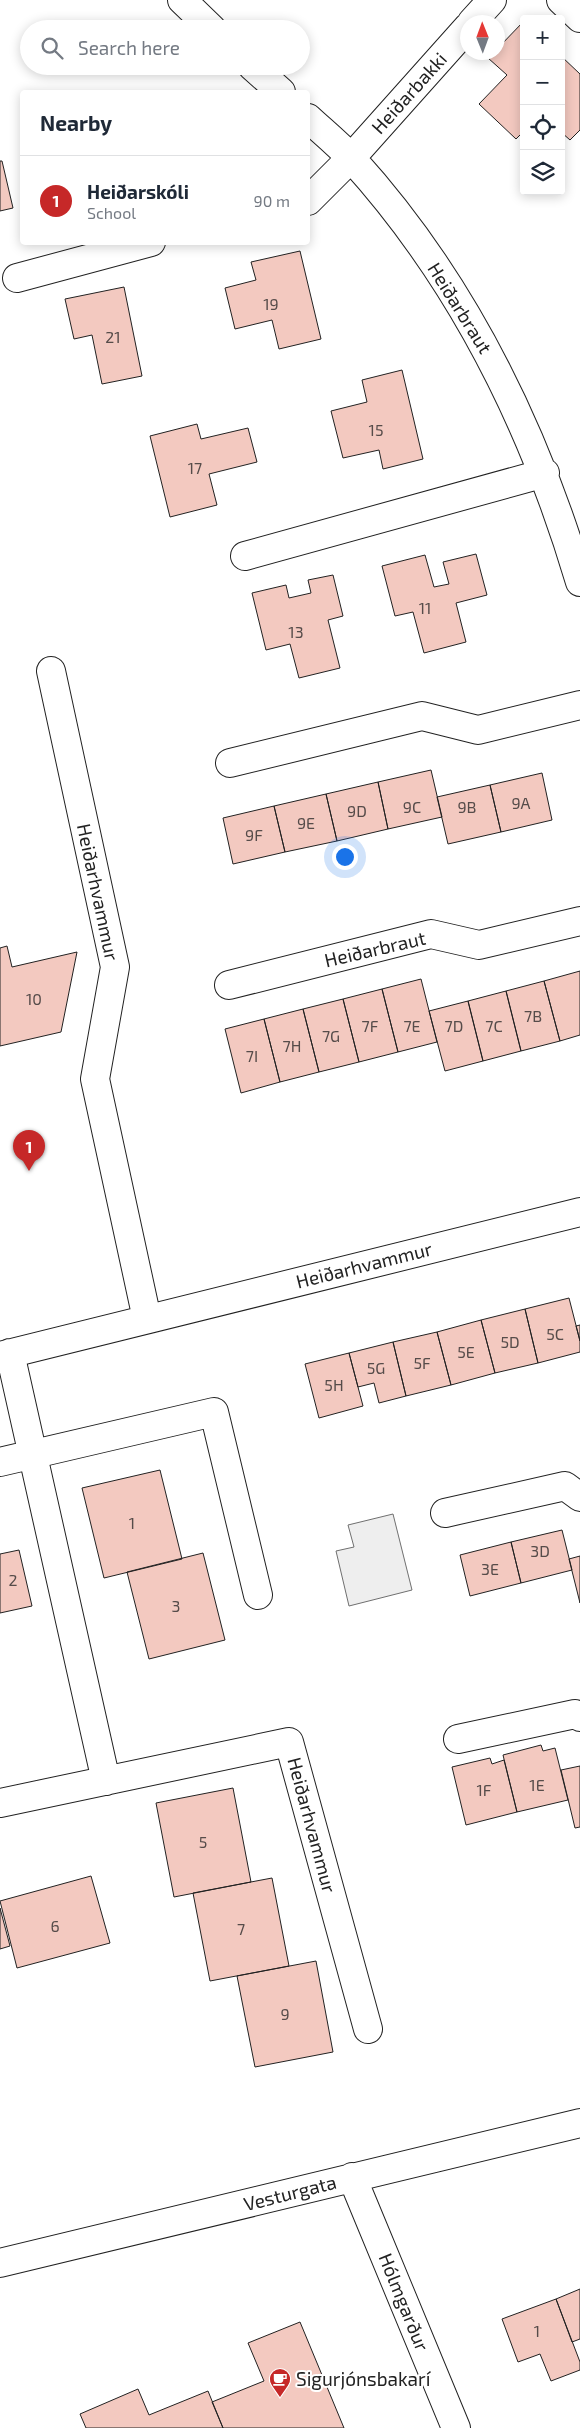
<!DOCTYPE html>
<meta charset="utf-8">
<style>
body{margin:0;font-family:"Exo 2",sans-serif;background:#f2f2f3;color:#1f2937}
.controls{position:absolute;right:15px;top:15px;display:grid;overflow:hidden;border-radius:5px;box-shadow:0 2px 12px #0003}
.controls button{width:45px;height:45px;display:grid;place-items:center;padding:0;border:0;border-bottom:1px solid #e0e1e3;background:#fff;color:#1f2937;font:25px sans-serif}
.compass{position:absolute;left:460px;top:15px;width:45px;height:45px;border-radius:50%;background:#fff;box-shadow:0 2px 12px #0003;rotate:359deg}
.you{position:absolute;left:344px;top:856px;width:18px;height:18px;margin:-12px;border:4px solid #fff;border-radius:50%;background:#1a73e8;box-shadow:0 0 0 8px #1a73e833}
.badge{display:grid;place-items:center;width:32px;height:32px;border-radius:50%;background:#c62828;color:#fff;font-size:16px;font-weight:700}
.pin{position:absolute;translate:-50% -41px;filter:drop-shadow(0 1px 2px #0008)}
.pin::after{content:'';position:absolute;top:26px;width:18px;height:15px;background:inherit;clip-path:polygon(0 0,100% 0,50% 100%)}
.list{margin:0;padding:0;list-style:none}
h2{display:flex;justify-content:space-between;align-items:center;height:65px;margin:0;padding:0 20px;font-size:21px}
h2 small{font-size:16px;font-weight:400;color:#747a83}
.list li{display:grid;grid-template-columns:32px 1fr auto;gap:15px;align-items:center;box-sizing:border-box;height:90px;padding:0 20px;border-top:1px solid #e0e1e3}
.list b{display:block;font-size:19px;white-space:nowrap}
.list p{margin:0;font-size:16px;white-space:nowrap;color:#747a83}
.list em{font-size:16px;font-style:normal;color:#747a83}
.icon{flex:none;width:28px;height:28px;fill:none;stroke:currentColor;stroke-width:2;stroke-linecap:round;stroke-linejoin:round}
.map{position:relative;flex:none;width:580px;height:2428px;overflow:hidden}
.search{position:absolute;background:#fff;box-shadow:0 2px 12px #0003;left:20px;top:20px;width:290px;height:55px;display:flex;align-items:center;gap:12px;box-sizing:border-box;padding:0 18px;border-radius:28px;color:#747a83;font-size:19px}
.panel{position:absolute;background:#fff;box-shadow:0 2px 12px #0003;left:20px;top:90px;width:290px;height:155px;border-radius:5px}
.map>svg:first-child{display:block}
</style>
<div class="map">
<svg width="580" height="2428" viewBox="0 0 580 2428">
<rect width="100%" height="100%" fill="#fff"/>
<!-- green -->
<path fill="#eee" stroke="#6f6f6f" d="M393,1514l19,76 -63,16 -13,-55 18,-4 -6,-22z"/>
<!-- building -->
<path fill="#f3c9c0" stroke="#222" d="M524,21v110l-8,8 -37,-35 28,-29 -19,-17 5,-6h5v-4z
M561,56l19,18v56l-10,10 -9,-8z
M0,161h2l11,47 -13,3z
M300,251l21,88 -42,10 -7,-29 -37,9 -10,-41 31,-8 -5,-18z
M124,287l18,89 -40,8 -10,-49 -18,4 -9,-40z
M402,370l21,89 -40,10 -4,-19 -36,8 -12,-47 36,-9 -5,-22z
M197,424l4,15 47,-11 9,34 -48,12 8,31 -47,12 -20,-81z
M476,554l11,41 -31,8 10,39 -42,11 -11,-41 -18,4 -13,-50 43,-11 9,32 15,-3 -6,-22z
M333,575l10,41 -15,4 12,48 -41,10 -9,-34 -24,6 -14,-57 34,-8 3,13 22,-5 -3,-13z
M431,770l11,47 -54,12 -10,-47z
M542,773l10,47 -51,12 -11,-47z
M378,782l10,47 -51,12 -11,-47z
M490,785l11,47 -53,12 -11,-47z
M326,794l11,47 -52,11 -11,-46z
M274,806l11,46 -52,12 -10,-46z
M7,946l5,21 65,-15 -16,80 -61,14v-98z
M580,971v64l-20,6 -16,-60z
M421,979l16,63 -39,10 -16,-63z
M544,981l16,60 -39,10 -15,-60z
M382,989l16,63 -39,10 -16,-63z
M506,991l15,60 -38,10 -15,-60z
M343,999l16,63 -40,10 -16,-63z
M468,1001l15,60 -38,10 -16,-60z
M303,1009l16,63 -39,10 -16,-63z
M264,1019l16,63 -39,11 -16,-64z
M569,1298l11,43v11l-42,11 -13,-54z
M525,1309l13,54 -43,10 -14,-53z
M481,1320l14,53 -44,12 -14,-53z
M580,1325v16l-4,-15z
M437,1332l14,53 -45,11 -13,-54z
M393,1342l13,54 -27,7 -5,-20 -16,4 -9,-34z
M349,1353l14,53 -44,12 -14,-54z
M160,1470l22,89 -78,19 -22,-90z
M562,1530l10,40 -51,13 -10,-41z
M511,1542l10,41 -51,13 -10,-41z
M19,1550l13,56 -32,7v-59z
M203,1553l22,87 -76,19 -22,-87z
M580,1556v47l-11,-44z
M541,1745l2,6 12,-3 13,52 -51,12 -14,-57z
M490,1758l2,6 12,-4 13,52 -51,13 -14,-58z
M580,1766v61l-5,1 -14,-58z
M233,1788l18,94 -77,15 -18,-94z
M91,1876l19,67 -93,25 -17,-67z
M272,1878l17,88 -79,15 -17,-88z
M0,1908l10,38 -10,3z
M316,1961l17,91 -78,15 -18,-91z
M580,2289v50l-8,3 -16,-43z
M556,2299l24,63v8l-29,11 -11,-27 -22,8 -16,-43z
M300,2322l44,106h-121l-11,-26 52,-21 -16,-38z
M138,2389l11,26 59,-24 15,37h-137l-6,-14z"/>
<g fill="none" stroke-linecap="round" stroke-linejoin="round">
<!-- minor casing -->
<g stroke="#222" stroke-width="30">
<path id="minor" d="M182,0l30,29
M561,0l19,18
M472,22l20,-22
M252,66l29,26
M308,118c14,13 30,26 44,41 110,121 182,268 228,423
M308,201l43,-43 117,-131
M17,278l134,-36
M245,556l300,-83
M51,671l64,296 -20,112 52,240
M230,763l192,-47 56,14 102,-25
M229,985l202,-51 48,11 101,-24
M10,1353l96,428
M0,1356l580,-144
M0,1462l214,-50 44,183
M445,1513l120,-27 15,11
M458,1739l117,-25 5,3
M0,1803l289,-61 79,287
M352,2177l104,251
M0,2263l580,-140"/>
</g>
<!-- minor -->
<use href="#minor" stroke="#fff" stroke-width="28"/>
</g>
<!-- icons -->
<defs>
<g id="cafe-pin" transform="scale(1.125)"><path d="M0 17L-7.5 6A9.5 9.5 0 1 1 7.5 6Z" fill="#c62828" stroke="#fff"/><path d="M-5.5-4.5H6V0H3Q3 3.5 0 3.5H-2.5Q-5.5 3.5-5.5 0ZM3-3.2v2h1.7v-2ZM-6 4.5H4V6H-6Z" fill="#fff"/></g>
</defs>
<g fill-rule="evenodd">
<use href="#cafe-pin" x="280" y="2379"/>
</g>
<g text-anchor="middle" stroke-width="4" stroke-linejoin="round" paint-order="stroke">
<!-- number labels -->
<g font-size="16" fill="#564c4a">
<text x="271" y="310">19</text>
<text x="113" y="343">21</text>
<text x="376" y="436">15</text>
<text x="195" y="474">17</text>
<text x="425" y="614">11</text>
<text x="296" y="638">13</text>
<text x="521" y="809">9A</text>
<text x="412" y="813">9C</text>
<text x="467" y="813">9B</text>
<text x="357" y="817">9D</text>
<text x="306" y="829">9E</text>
<text x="254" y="841">9F</text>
<text x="34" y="1005">10</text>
<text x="533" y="1022">7B</text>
<text x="370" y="1032">7F</text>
<text x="412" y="1032">7E</text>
<text x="454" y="1032">7D</text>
<text x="494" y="1032">7C</text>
<text x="331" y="1042">7G</text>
<text x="292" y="1052">7H</text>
<text x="252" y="1062">7I</text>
<text x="555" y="1340">5C</text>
<text x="510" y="1348">5D</text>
<text x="466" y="1358">5E</text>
<text x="422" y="1369">5F</text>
<text x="376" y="1374">5G</text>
<text x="334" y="1391">5H</text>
<text x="132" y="1529">1</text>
<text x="540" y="1557">3D</text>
<text x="490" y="1575">3E</text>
<text x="13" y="1586">2</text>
<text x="176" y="1612">3</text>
<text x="537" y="1791">1E</text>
<text x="484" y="1796">1F</text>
<text x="203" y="1848">5</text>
<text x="55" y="1932">6</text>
<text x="241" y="1935">7</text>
<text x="285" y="2020">9</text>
<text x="537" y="2337">1</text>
</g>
<!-- street labels -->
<g font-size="19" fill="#222" stroke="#fff">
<text transform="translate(409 93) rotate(-48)" y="7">Heiðarbakki</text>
<text transform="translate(460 308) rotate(58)" y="7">Heiðarbraut</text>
<text transform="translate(98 892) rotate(78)" y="7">Heiðarhvammur</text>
<text transform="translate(375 949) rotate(-13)" y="7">Heiðarbraut</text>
<text transform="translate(364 1265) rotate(-14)" y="7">Heiðarhvammur</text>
<text transform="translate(312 1825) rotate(75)" y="7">Heiðarhvammur</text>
<text transform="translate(290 2193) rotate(-14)" y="7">Vesturgata</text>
<text transform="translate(404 2302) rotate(68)" y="7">Hólmgarður</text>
</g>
<!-- poi labels -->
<g font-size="19" fill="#222" stroke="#fff" text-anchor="start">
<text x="296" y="2386">Sigurjónsbakarí</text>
</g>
</g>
</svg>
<div class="controls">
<button>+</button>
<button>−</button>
<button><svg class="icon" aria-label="locate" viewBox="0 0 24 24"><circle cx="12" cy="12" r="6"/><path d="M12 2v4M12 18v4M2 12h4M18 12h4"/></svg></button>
<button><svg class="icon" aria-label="layers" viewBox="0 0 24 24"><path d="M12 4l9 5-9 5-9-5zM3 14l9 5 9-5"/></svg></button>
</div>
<svg class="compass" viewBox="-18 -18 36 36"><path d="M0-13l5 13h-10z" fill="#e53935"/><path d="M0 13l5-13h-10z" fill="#747a83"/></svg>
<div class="you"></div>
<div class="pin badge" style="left:29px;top:1171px">1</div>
<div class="search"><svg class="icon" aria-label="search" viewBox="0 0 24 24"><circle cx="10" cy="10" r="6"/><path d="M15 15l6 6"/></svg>Search here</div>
<section class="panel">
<h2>Nearby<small></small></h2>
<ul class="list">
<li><span class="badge">1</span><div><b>Heiðarskóli</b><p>School</p></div><em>90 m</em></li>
</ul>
</section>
</div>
